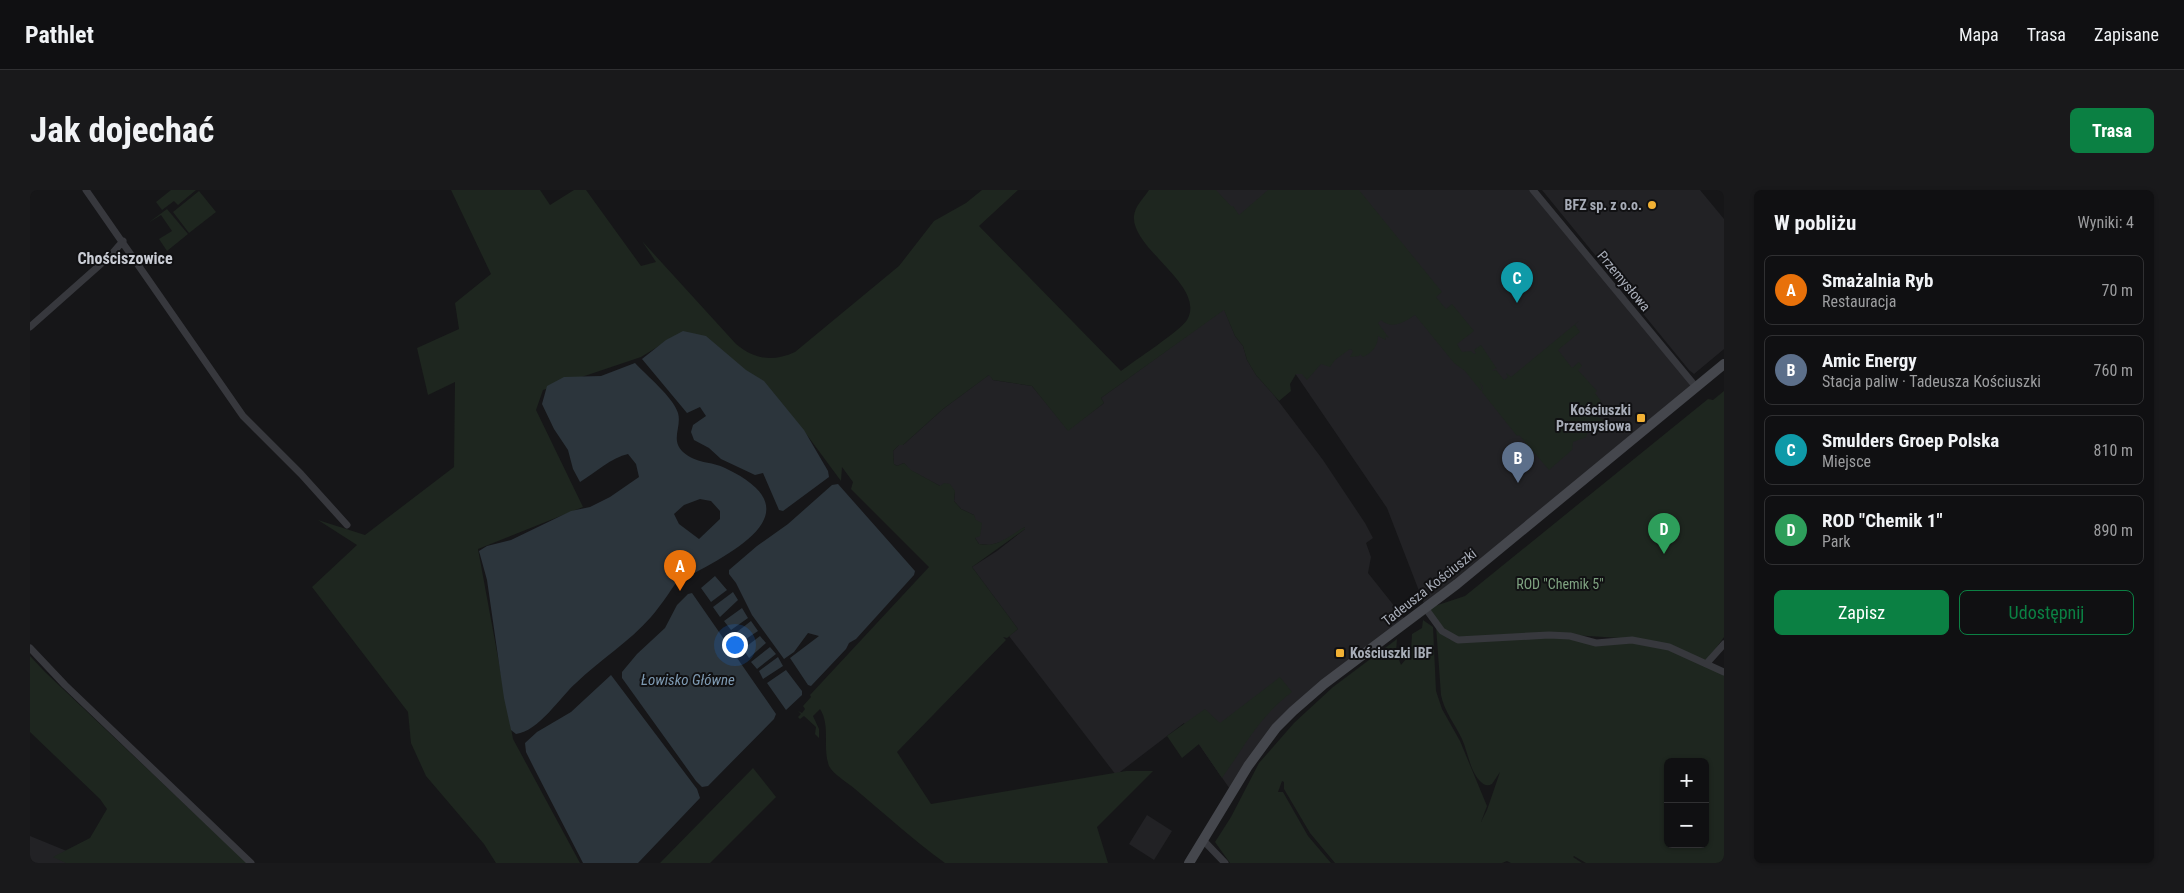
<!DOCTYPE html>
<html lang="pl">
<meta charset="utf-8">
<style>
body{margin:0;font-family:"Roboto Condensed",sans-serif;background:#19191b;color:#f1f3f6}
.controls{position:absolute;right:15px;bottom:15px;display:grid;overflow:hidden;border-radius:8px;box-shadow:0 1px 4px #0004}
.controls button{width:45px;height:45px;display:grid;place-items:center;padding:0;border:0;border-bottom:1px solid #303032;background:#101012;color:#f1f3f6;font:25px sans-serif}
.you{position:absolute;left:704px;top:454px;width:18px;height:18px;margin:-12px;border:4px solid #fff;border-radius:50%;background:#1a73e8;box-shadow:0 0 0 8px #1a73e833}
.badge{display:grid;place-items:center;width:32px;height:32px;border-radius:50%;background:#0b8043;color:#fff;font-size:16px;font-weight:700}
.pin{position:absolute;translate:-50% -41px;filter:drop-shadow(0 1px 2px #0008)}
.pin::after{content:'';position:absolute;top:26px;width:18px;height:15px;background:inherit;clip-path:polygon(0 0,100% 0,50% 100%)}
.list{margin:0;padding:0;list-style:none}
h2{display:flex;justify-content:space-between;align-items:center;height:65px;margin:0;padding:0 20px;font-size:21px}
h2 small{font-size:16px;font-weight:400;color:#9c9d9f}
.list li{display:grid;grid-template-columns:32px 1fr auto;gap:15px;align-items:center;box-sizing:border-box;height:70px;margin:0 10px 10px;padding:0 10px;border:1px solid #303032;border-radius:8px}
.list b{display:block;font-size:19px;white-space:nowrap}
.list p{margin:0;font-size:16px;white-space:nowrap;color:#9c9d9f}
.list em{font-size:16px;font-style:normal;color:#9c9d9f}
.actions{display:flex;gap:10px;padding:15px 20px}
.actions a{flex:1;padding:11px 0;border:1px solid #0b8043;border-radius:8px;text-align:center;font-size:18px;color:#0b8043}
.actions .main{background:#0b8043;color:#fff}
.map{position:relative;flex:none;width:1694px;height:673px;overflow:hidden;border-radius:8px}
header{display:flex;align-items:center;gap:30px;box-sizing:border-box;height:70px;padding:0 25px;background:#101012;border-bottom:1px solid #303032}
header strong{font-size:24px}
nav{display:flex;gap:28px;margin-inline-start:auto;font-size:18px}
.intro{display:flex;align-items:center;justify-content:space-between;box-sizing:border-box;height:120px;padding:0 30px}
h1{margin:0;font-size:35px}
.button{padding:12px 22px;border-radius:8px;background:#0b8043;color:#fff;font-size:18px;font-weight:700}
main{display:flex;gap:30px;padding:0 30px}
aside{flex:1;background:#101012;border-radius:8px;box-shadow:0 1px 4px #0004}
.map>svg:first-child{display:block}
</style>
<header>
<strong>Pathlet</strong>
<nav><a>Mapa</a><a>Trasa</a><a>Zapisane</a></nav>
</header>
<div class="intro"><h1>Jak dojechać</h1><a class="button">Trasa</a></div>
<main>
<div class="map">
<svg width="1694" height="673" viewBox="0 0 1694 673">
<rect width="100%" height="100%" fill="#161618"/>
<!-- built -->
<path fill="#222225" d="M1148,0h355l163,197 -270,222 -39,-101 -150,-220z
M1512,0h158l24,29v130l-30,25 -5,-4z
M1194,119l11,27 8,10 4,14 9,15 17,19 50,66 42,63 8,15 -7,5 5,14 -3,16 39,49 -105,80 -70,90 -48,-69 -68,52 -107,-139 9,-7 -46,-62 25,-16 28,-22v-2l-20,14 -15,4 -11,-1 -4,-6 -1,-23 -13,-6 -7,-8 1,-10 -15,-5 -30,-16 -6,-7 -7,3 -3,-2 -1,-13 6,-6h4l40,-36 47,-35 3,6 39,6 36,44 36,-27 -3,-5z
M1117,625l25,16 -18,29 -25,-16z
M0,646l66,27h-66z"/>
<!-- green -->
<path fill="#1e261f" fill-rule="evenodd" d="M141,0h25l-18,15 -4,-4 -12,9 -6,-8z
M421,0h89l10,15 24,-15h12l55,76 15,-4 -14,-21 94,103c19,16 37,18 59,8l104,-86 35,-45 32,-18 16,-13h36l-39,36 142,145c13,-10 59,-40 66,-51 20,-34 -56,-71 -53,-104 1,-10 9,-17 15,-26h67l15,16h2l6,9 29,-25h91l83,102 -6,5 10,12 6,-5 22,27 -17,13 5,8 9,-1 3,3 2,-1 -2,-3 7,-5 16,24 -2,-1 -3,3 4,-1 8,10 4,-3 -2,-4 5,4 68,-56 -4,4 5,7 -22,18 14,18 7,-6 3,4 -4,4 19,21 -2,2 6,8 -2,3 3,9 -6,3 8,4 -8,4 -3,6 -5,1 -2,6 -13,5 -1,8 -23,20 -30,-35 -2,1 -35,-44 1,-5 -4,-6 3,7 -1,3 -16,-20 -11,-8 -39,-48c-10,7 -23,15 -34,5l-3,3 11,15 -4,-2 1,4 -8,-4c0,10 -6,17 -15,21l-3,-3 -1,2 -9,1 3,-6 -3,-2 -15,11 -5,7 -9,-3 -14,16 -5,-6h-6l-6,10 1,7 -12,10 -23,-26 -9,-15 -4,-14 -8,-10 -11,-26 -123,88 3,5 -36,28 -36,-45 -39,-6 -4,-5 -46,34 -40,36h-4l-6,6 1,13 3,2 7,-3 7,7 29,16 4,-3 6,1 5,7 -1,10 7,8 13,6 2,5 6,3 -2,13 -5,2 4,6c20,4 30,-9 46,-17v2l-53,38 46,62 -11,9 -4,-1 3,3 -109,112 34,52 195,-33h27l-56,56 11,36h-163c-32,-23 -60,-49 -90,-74 -7,-6 -22,-15 -26,-23 -7,-19 2,-40 -9,-57l-7,7 6,13v9l-4,-4 1,-7 -12,-11 -4,3 -2,-2 3,-3 -3,-3 4,2 3,-4 -2,-3 8,-9 -1,-2 119,-128 -78,-78 2,-7 -11,-15 -1,14 -34,-46 -140,-94 -26,16 -98,33 -7,20 47,97 -105,42 35,190 67,124h-84l-12,-19 -58,-68 -15,-33 -3,-31 -96,-125 45,-42 -39,-25 47,15 89,-68 1,-85 -27,13 -11,-47 42,-19 -4,-26 36,-29z
M169,1l17,21 -27,21 -16,-21z
M137,19l21,25 -21,17 -8,-12 13,-8 -11,-16 -13,8z
M1694,201v246l-18,25 -37,-16 -48,-8 -50,-3 -112,3 -10,-4 -23,-25 39,-13 243,-197 5,1z
M1393,430l10,7 3,64 6,18 18,32 27,65 -6,16 6,-12 13,-38 -8,12c-4,2 -7,2 -11,-2 -11,-10 -13,-30 -19,-43 -7,-15 -18,-28 -21,-44l-5,-69 13,13 9,3 92,-5 105,7 69,30v189h-138l-12,-7 -1,1 9,6h-71l-4,-2 -5,2h-167l-25,-30 -26,-44v-7l-2,-1 -4,11h5l25,44 23,27h-101l-15,-21 16,-25 28,-54 35,-40 39,-36 64,-48 -1,13 5,13 10,-12 1,-19 10,-6zM1638,572h37v82h-37z
M0,466l15,16 202,191h-181l-13,-6 37,-19 17,-29 -7,-10 -70,-67z
M1250,487l12,15c-33,25 -46,52 -70,86l-23,-34 -17,14 -15,-22 38,-27 15,14z
M723,578l23,29 -66,66h-50z"/>
<!-- water -->
<path fill="#2c353c" fill-rule="evenodd" d="M653,141l23,5 40,34 18,11 40,49 24,41 1,6 -46,34 -4,-1 -16,-37 -8,2 -34,-16 -12,-11 -15,-8 -3,-8 2,-7 13,-9 -6,-9 -13,6 -45,-54 24,-19z
M605,173c12,13 38,34 43,50 4,14 -8,27 5,39 13,12 28,9 42,16 89,42 14,81 -36,108l-6,-3c-11,15 -20,30 -32,44 -22,25 -51,43 -75,66 -16,14 -37,48 -60,51l-5,-4 -7,-32 -17,-118 -8,-29 8,-5 24,-6 60,-29 19,-4 20,-10 29,-20 -3,-13 -8,-10c-16,3 -33,19 -48,28l-7,-13 -5,-19 -14,-21 -12,-25 5,-18 17,-9 37,-1zM670,309l11,2 9,10v8l-21,20 -20,-15 -5,-10 10,-9z
M808,294l77,87 -1,4 -58,64 -7,4 -3,6 -35,37 -3,-1 -18,-27 29,-22 -11,-3 -14,19 -10,7 -32,-44 -16,-32 -7,-9v-4l28,-24 31,-22 44,-39z
M685,386l12,14 -16,12 -10,-14z
M703,402l5,8 -18,17 -7,-10z
M662,403l84,121 -2,5 -66,67 -6,1 -6,-6 -74,-103v-6l15,-18 28,-26 12,-23 11,-11z
M712,418l6,10 -17,12 -7,-9z
M721,431l7,10 -18,12 -7,-8z
M730,446l6,7 -17,15 -6,-9z
M740,457l6,7 -19,15 -6,-7z
M748,467l5,9 -20,13 -4,-8z
M756,480l16,21v4l-16,15 -19,-27z
M581,485l86,114 3,9 -62,65h-55l-48,-93 -9,-18 -1,-9 12,-11 34,-20z"/>
<g fill="none" stroke-linecap="round" stroke-linejoin="round">
<!-- street -->
<path stroke="#37383d" stroke-width="7" d="M56,0l157,226 58,58 46,51
M1503,0l163,197
M0,137l80,-71 13,-15
M1396,419l16,22 16,9 91,-5 21,1 26,7 36,-3 37,7 55,25
M0,458l35,37 186,178
M1677,473l17,-19
M1173,650l22,23"/>
<!-- secondary -->
<path stroke="#45474d" stroke-width="10" d="M1159,673l59,-97 28,-38 17,-17 31,-27 133,-100 267,-220"/>
</g>
<!-- markers -->
<g fill="#f2b134" stroke="#111113" stroke-width="2">
<circle cx="1622" cy="15" r="5"/>
<rect x="1606" y="223" width="10" height="10" rx="2.5"/>
<rect x="1305" y="458" width="10" height="10" rx="2.5"/>
</g>
<g text-anchor="middle" stroke-width="4" stroke-linejoin="round" paint-order="stroke">
<!-- poi labels -->
<g font-size="14" font-weight="bold" fill="#a8adb8" stroke="#111113" text-anchor="end">
<text x="1612" y="20">BFZ sp. z o.o.</text>
<text x="1601" y="225">Kościuszki<tspan x="1601" dy="16">Przemysłowa</tspan></text>
<text x="1320" y="468" text-anchor="start">Kościuszki IBF</text>
</g>
<!-- street labels -->
<g font-size="14" fill="#a8adb8" stroke="#111113">
<text transform="translate(1594 91) rotate(50)" y="5">Przemysłowa</text>
<text transform="translate(1399 397) rotate(-38)" y="5">Tadeusza Kościuszki</text>
</g>
<!-- park labels -->
<g font-size="14" fill="#7fa381" stroke="#111113">
<text x="1530" y="399">ROD "Chemik 5"</text>
</g>
<!-- water labels -->
<g font-size="15" font-style="italic" fill="#7f9bb3" stroke="#111113">
<text x="658" y="495">Łowisko Główne</text>
</g>
<!-- quarter labels -->
<g font-size="16" font-weight="bold" fill="#c9ccd4" stroke="#111113">
<text x="95" y="74">Chościszowice</text>
</g>
</g>
</svg>
<div class="controls">
<button>+</button>
<button>−</button>
</div>
<div class="you"></div>
<div class="pin badge" style="left:650px;top:401px;background:#e8710a">A</div>
<div class="pin badge" style="left:1488px;top:293px;background:#5c6f8a">B</div>
<div class="pin badge" style="left:1487px;top:113px;background:#0f9aa8">C</div>
<div class="pin badge" style="left:1634px;top:364px;background:#2e9e5b">D</div>
</div>
<aside>
<h2>W pobliżu<small>Wyniki: 4</small></h2>
<ul class="list">
<li><span class="badge" style="background:#e8710a">A</span><div><b>Smażalnia Ryb</b><p>Restauracja</p></div><em>70 m</em></li>
<li><span class="badge" style="background:#5c6f8a">B</span><div><b>Amic Energy</b><p>Stacja paliw · Tadeusza Kościuszki</p></div><em>760 m</em></li>
<li><span class="badge" style="background:#0f9aa8">C</span><div><b>Smulders Groep Polska</b><p>Miejsce</p></div><em>810 m</em></li>
<li><span class="badge" style="background:#2e9e5b">D</span><div><b>ROD &quot;Chemik 1&quot;</b><p>Park</p></div><em>890 m</em></li>
</ul>
<div class="actions"><a class="main">Zapisz</a><a>Udostępnij</a></div>
</aside>
</main>
